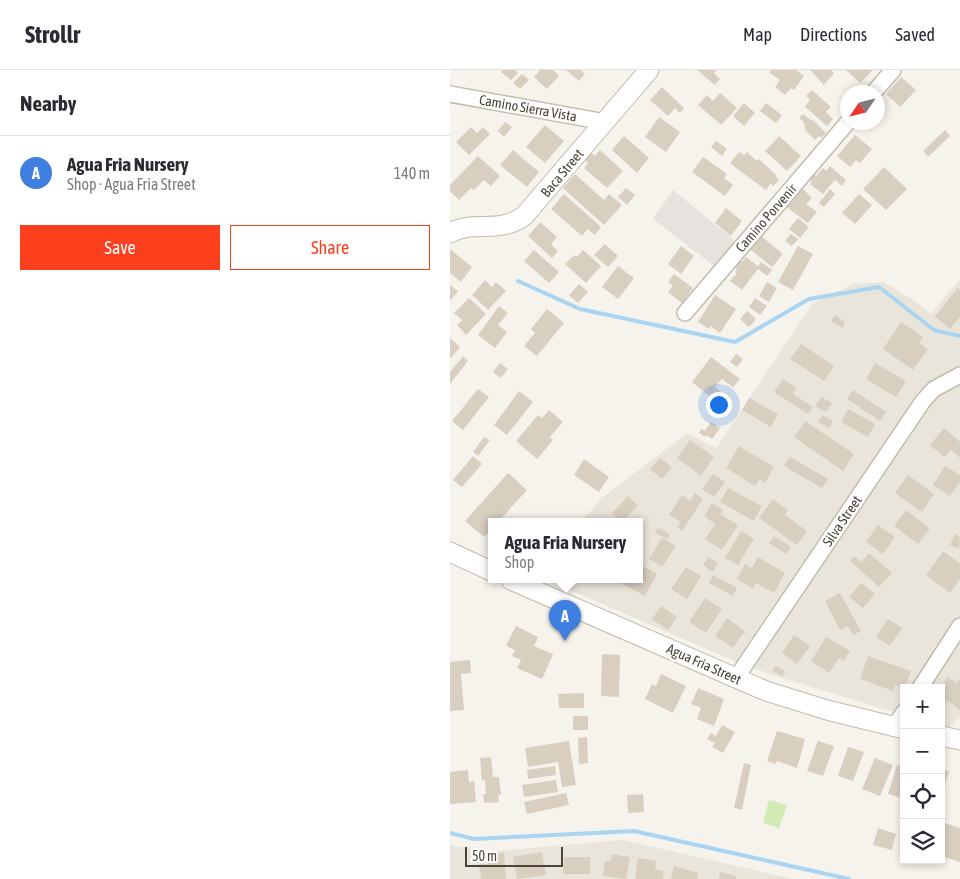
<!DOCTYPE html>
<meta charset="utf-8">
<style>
body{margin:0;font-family:"Asap Condensed",sans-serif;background:#f7f7f7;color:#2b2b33}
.controls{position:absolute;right:15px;bottom:15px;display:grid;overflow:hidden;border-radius:0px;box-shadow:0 2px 8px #0003}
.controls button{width:45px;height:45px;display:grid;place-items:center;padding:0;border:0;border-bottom:1px solid #e1e1e2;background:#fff;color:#2b2b33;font:25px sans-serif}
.compass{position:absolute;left:390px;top:15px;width:45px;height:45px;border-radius:50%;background:#fff;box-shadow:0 2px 8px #0003;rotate:235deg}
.scale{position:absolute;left:15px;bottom:12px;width:98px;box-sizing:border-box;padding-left:5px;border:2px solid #4b4439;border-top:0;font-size:14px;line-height:18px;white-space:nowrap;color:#4b4439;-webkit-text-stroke:4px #fff;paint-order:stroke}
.you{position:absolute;left:268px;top:334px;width:18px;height:18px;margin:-12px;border:4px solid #fff;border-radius:50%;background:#1a73e8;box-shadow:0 0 0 8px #1a73e833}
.badge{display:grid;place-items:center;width:32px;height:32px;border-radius:50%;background:#fc3f1d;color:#fff;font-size:16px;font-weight:700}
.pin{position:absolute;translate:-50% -41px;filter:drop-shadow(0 1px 2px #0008)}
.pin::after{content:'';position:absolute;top:26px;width:18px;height:15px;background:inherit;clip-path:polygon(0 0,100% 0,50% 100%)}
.popup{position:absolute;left:38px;top:448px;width:155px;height:65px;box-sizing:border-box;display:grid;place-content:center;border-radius:0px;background:#fff;filter:drop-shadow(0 1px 4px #0005);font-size:16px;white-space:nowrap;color:#7c7c81}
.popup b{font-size:19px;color:#2b2b33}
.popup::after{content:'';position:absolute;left:50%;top:100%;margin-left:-10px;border:10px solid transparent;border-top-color:#fff}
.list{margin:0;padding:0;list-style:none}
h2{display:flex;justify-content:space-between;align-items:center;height:65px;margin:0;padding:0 20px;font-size:21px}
h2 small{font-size:16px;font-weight:400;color:#7c7c81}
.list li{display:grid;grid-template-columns:32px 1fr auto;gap:15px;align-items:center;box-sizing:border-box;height:75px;padding:0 20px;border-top:1px solid #e1e1e2}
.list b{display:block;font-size:19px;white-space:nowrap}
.list p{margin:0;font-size:16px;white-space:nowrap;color:#7c7c81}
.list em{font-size:16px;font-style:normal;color:#7c7c81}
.actions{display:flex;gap:10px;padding:15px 20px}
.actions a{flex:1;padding:11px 0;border:1px solid #fc3f1d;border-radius:0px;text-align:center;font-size:18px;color:#fc3f1d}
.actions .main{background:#fc3f1d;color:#fff}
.icon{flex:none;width:28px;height:28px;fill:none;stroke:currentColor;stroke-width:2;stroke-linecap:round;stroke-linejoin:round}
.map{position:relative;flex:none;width:510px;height:809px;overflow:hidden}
header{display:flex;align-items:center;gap:30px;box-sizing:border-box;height:70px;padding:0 25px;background:#fff;border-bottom:1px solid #e1e1e2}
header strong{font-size:24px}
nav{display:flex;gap:28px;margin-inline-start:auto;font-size:18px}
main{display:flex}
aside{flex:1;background:#fff}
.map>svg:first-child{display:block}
</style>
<header>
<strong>Strollr</strong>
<nav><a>Map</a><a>Directions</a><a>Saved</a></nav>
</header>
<main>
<aside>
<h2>Nearby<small></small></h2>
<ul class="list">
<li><span class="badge" style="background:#3f7fe0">A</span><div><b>Agua Fria Nursery</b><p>Shop · Agua Fria Street</p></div><em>140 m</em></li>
</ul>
<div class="actions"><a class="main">Save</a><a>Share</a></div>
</aside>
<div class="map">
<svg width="510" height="809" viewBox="0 0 510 809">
<rect width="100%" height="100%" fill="#f6f3ec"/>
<!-- residential -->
<path fill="#eae5da" d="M510,209v438l-10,10 -9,-2v-37h-37v27l-14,-4 -117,-36 -39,-14 -187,-81h92v-58h-58l21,-24 85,-65 29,15 96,-144 41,-20 31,-2 34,21 13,11z
M173,770l170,39h-343v-34l36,7z"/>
<!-- industrial -->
<path fill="#e6e2dd" d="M223,120l62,51 -21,25 -61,-47z"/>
<!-- green -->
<path fill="#d2eab5" d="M319,730l18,5 -8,23 -16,-5z"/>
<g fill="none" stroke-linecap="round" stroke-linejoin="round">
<!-- stream -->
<path stroke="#a9d4f2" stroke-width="4" d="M68,211l62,28 155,33 74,-43 70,-12 55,43 26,6
M0,763l24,6 160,-8 215,48"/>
</g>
<!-- building -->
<path fill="#d8cfc1" d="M53,0h12l3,3 -7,7 -10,-8z
M90,0h13l6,6 -12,13 -13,-12z
M116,0h15l4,4 -6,7z
M247,0h19l-2,3 6,6 -5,6z
M321,0h25l8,6 -10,14 -3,-2 -6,7 -10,-8 5,-7 -11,-8z
M360,0h21l3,3 -10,12z
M396,0h27l-13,13z
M72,4l7,6 -9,9 -7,-6z
M451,7l15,13 -16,17 -14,-13z
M212,17l22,21 -4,5 -5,-5 -7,8 -18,-16z
M362,20l19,17 -5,5 7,7 -6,7 -22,-19 5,-7 -4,-4z
M270,23l17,15 -16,17 -23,-20 9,-10 6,6z
M294,33l11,10 -11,13 -11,-10z
M316,33l16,12 -6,8 -16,-12z
M353,44l8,6 1,-1 14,14 -5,5 -2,-2 -4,4 -10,-10 -1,-8 -5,-4z
M209,47l21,15 -14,20 -21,-15z
M55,52l7,5 -8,10 -6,-6z
M95,55l19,16 -19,22 -19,-16z
M21,57l6,6 6,-6 7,7 -21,21 -13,-13z
M495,60l5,6 -22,21 -5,-6z
M405,65l17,14 -12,14 -4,-3 -6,7 -13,-11z
M174,66l25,22 -12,15 -25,-23z
M329,66l22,20 -14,15 -22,-20z
M266,71l11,8 -5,7 -11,-9z
M63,80l26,22 -12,15 -27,-22z
M150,80l23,21 -16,17 -23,-20 4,-5 -3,-3 6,-7 4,3z
M289,82l5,3 3,-3 10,9 2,-2 18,17 -1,1 3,3 -6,6 -2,-3 -5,7 -26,-19 -10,-8z
M28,86l22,20 -9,10 -7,-6 -10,10 -3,-2 -12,12 -9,-9v-6z
M253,87l24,17 -3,4 9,7 -8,11 -33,-24z
M380,96l16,14 -4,6 -7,-6 -12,14 -13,-10 2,-2 -3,-2 5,-6 2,2 7,-8 3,3z
M434,97l23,22 -21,21 -23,-21z
M125,104l29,26 5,-6 13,11 -18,20 -41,-37z
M351,117l11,11 -6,6 11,8 -9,11 -23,-17z
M176,118l9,7 -8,10 -9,-8z
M380,119l5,5 -11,13 -5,-4z
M114,124l37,33 -6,8 -7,-6 -6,7 -31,-27z
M409,124l13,11 -17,19 -13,-11z
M276,138l16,13 -11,15 -16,-13z
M348,148l11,9 -9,11 -11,-9z
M90,152l17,15 -6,7 7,7 -6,7 -24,-22z
M341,164l7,5 -6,7 -7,-5z
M311,166l22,18 -11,13 -21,-17z
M155,174l13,12 -10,11 -14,-12z
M231,176l13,10 -13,18 -13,-10z
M348,176l15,8 -20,36 -15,-8z
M0,179l22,18 -11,15 -11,-9z
M84,180l25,22 -10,11 -25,-22z
M133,180l18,16 -15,17 -21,-19 9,-9 3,2z
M296,187l12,9 3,-4 11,8 -5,6 -9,-7 -16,21 -12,-9 7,-8 -2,-1 2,-3 -3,-3 5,-6 3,2z
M168,196l16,12 -16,21 -16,-12z
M224,204l19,14 -11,15 -14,-11 5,-6 -5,-4z
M35,210l7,7 4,-5 10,9 -18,19 -16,-15z
M317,212l10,6 -8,14 -10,-6z
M129,214l9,8 -10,11 -9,-8z
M0,215l8,6 -8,10z
M508,218l2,2v27l-10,12 -15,-13z
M265,225l21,14 -16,24 -10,-7 -1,3 -11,-7z
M19,228l17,16 -20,21 -9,-10 5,-5 -8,-7z
M305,228l12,8 -7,9 -11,-8z
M49,236l9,7 -10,12 9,7 -12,16 -17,-13z
M97,239l17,14 -27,33 -13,-10 11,-13 -4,-4z
M297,241l9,8 -7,8 -9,-8z
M385,245l10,7 -3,6 -11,-7z
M451,252l22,15 -4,6 9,6 -15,21 -30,-21z
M0,268l10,9 -10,12z
M351,274l33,22 -10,15 -34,-22z
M286,284l7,5 -6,8 -7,-5z
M13,286l5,5 -18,23v-12z
M261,287l29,22 -7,8 -11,-8 -7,8 9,8 -6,8 -26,-21z
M50,293l8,6 -7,9 -8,-6z
M425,293l31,18 -10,16 -30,-18z
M333,309l14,9 -4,6 20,13 -5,7 -34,-22z
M28,319l11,8 -26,33 -11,-9z
M403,320l33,22 -6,9 -33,-22z
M69,321l14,11 -26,33 -13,-10z
M371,327l11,6 -6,9 -11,-6z
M299,328l29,16 -7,13 -29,-17z
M398,339l27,15 -7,13 -27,-15z
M99,340l14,12 -13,15 3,3 -16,19 -21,-18 22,-26 4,3z
M372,345l11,6 -4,7 -11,-6z
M355,351l49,33 -11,17 -49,-34z
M261,352l9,6 -8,11 -6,-4 -1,2 -6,-4 2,-4 4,2z
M494,358l16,14v16l-9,-8 -7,7 -14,-12z
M34,367l6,3 -12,16 -5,-4z
M240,370l24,17 -13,19 -24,-18z
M289,376l35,21 -9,16 -5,-4 -5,7 -29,-18z
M23,386l9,8 -20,23 -9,-7z
M340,387l38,22 -6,9 -38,-22z
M210,388l12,9 -10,12 -12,-10z
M134,389l25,18 -10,15 -25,-17z
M495,396l15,9v7l-10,14 -17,-11z
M58,403l19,17 -29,32h-7v8l-7,7 -19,-16z
M263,404l12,8 -11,15 -12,-8z
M458,405l26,19 -12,18 -27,-19z
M278,418l34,18 -8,15 -34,-19z
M245,423l8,6 -21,32 -5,-4 4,-5 -12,-7 13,-20 8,6z
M178,426l10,10 -17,16 -9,-9z
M323,429l15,11 -3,5 22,16 -10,14 -38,-27z
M262,433l11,7 -3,4 18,11 -16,25 -17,-11 10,-15 -11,-8z
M456,440l24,18 -12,16 -24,-18z
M428,455l17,12 -12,17 -17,-12z
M208,458l12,6 -2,5 -13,-6z
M291,461l13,8 -16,26 -13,-7z
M505,464l5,3 -1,12 -9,-4z
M324,466l17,11 -4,7 -18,-11z
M212,468l14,8 -14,21 -13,-8z
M493,481l17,12v16l-10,14 -24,-18z
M419,483l23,20 -13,14 -29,-26 4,-5 7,6z
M258,487l10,6 -5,9 -10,-7z
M308,487l27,16 -11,20 -18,-10 -3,6 -16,-10 8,-15 7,4z
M189,494l18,10 -12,22 -30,-16h24z
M236,497l15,9 -14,23 -16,-10z
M263,505l24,13 -4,8 -24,-13z
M411,513l14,11 -12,14 -14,-11z
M390,523l21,38 -8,4 -5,-9 -8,4 -15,-29z
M255,528l17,11 -16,24 -17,-11z
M211,536l16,11 -9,13 -16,-11z
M277,548l18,13 -12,17 -18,-12z
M438,549l14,9 -12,18 -14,-9z
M66,556l22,11 -4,9 19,8 -11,25 -25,-11 4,-8 -9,-4 3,-6 -9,-4z
M344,565l16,11 -13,18 -15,-11z
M376,567l24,14 -6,10 -5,-3 -10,15 -18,-12z
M152,584l18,1 -1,42 -18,-1z
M418,586l43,15 -6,17 -10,-3 -2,6 -33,-12z
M20,590l1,13 -10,1 3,36 -14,1v-49z
M325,596l10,5 -3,5 -10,-5z
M211,604l25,12 -13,27 -28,-14 7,-15 4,2z
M498,607l8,6 4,-5v32l-13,-10 -4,6 -2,-1v-17h-1z
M248,618l26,11 -10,27 -17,-7 4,-11 -10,-4z
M134,623v15h-25l-1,-14z
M123,646h15v14h-15z
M272,655l13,7 -12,21 -11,-6 3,-4 -8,-4 4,-6 5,3z
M327,661l28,8 -8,29 -20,-7 -1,3 -9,-3z
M137,667l1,26 -9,1 -1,-26z
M119,671l7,44 -14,2 -4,-25 -30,5 -3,-19z
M368,671l16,5 -11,30 -16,-5z
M398,677l16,5 -11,29 -15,-5z
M41,687l2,20h6l2,18h-3l1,7 -15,1 -1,-9h3l-1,-14 -3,1 -2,-23z
M425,688l18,7 -13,31 -18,-7z
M294,693l7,2 -9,45 -8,-2z
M447,695l7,2v32l-16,-5z
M105,696l1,9 -28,4 -1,-9z
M491,699l8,2 -7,24h-1z
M18,700l1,12 5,-1 2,21 -26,2v-32z
M106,710l2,12 -34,5 -2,-12z
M116,723l3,12 -42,9 -3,-12z
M193,724l1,18 -16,1 -1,-18z
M495,753l15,5v34l-19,-6v-22z
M428,758l18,6 -4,16 -19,-5z
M92,782l4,23 -29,4 -4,-22z
M54,783l2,26h-25l-2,-15h9l-1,-10z
M162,784l18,3 -4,22 -23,-3 2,-15h6z
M114,787h26v17h-27z
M188,788l18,3 -1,8 9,2 -1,8h-28z
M224,796l24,7 -1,6h-26z
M270,802l16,4v3h-17z"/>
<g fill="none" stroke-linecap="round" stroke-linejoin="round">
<!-- minor casing -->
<g stroke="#c2bbae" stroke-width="18">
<path id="minor" d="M424,22l19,-22
M0,24l155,28
M235,243l163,-191
M286,608l187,-277 11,-12 26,-14
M470,618l40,-62
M444,657l10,-15"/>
</g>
<!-- tertiary casing -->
<g stroke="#c2bbae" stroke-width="21">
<path id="tertiary" d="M0,163c24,-14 48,2 74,-17l125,-146
M0,482l41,19
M61,510l255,111 61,19 77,19
M491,666l19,4"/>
</g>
<!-- minor -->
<use href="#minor" stroke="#fff" stroke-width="15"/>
<!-- tertiary -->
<use href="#tertiary" stroke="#fff" stroke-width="19"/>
</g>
<g text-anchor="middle" stroke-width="5" stroke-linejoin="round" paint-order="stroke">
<!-- street labels -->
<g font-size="14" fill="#4b4439" stroke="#fff">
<text transform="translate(78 38) rotate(10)" y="5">Camino Sierra Vista</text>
<text transform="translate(112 103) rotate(-50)" y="5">Baca Street</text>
<text transform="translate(316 148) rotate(-49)" y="5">Camino Porvenir</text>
<text transform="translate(392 451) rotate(-56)" y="5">Silva Street</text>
<text transform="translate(254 594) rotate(24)" y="5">Agua Fria Street</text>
</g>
</g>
</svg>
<div class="controls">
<button>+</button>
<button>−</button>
<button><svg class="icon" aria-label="locate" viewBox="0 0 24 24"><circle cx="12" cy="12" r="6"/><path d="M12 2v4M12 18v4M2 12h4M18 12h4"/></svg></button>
<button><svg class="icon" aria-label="layers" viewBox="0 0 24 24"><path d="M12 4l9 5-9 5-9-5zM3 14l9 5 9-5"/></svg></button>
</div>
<svg class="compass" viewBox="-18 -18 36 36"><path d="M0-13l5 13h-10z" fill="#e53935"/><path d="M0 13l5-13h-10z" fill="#7c7c81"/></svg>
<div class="scale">50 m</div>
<div class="you"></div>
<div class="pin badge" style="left:115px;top:571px;background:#3f7fe0">A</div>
<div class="popup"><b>Agua Fria Nursery</b>Shop</div>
</div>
</main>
